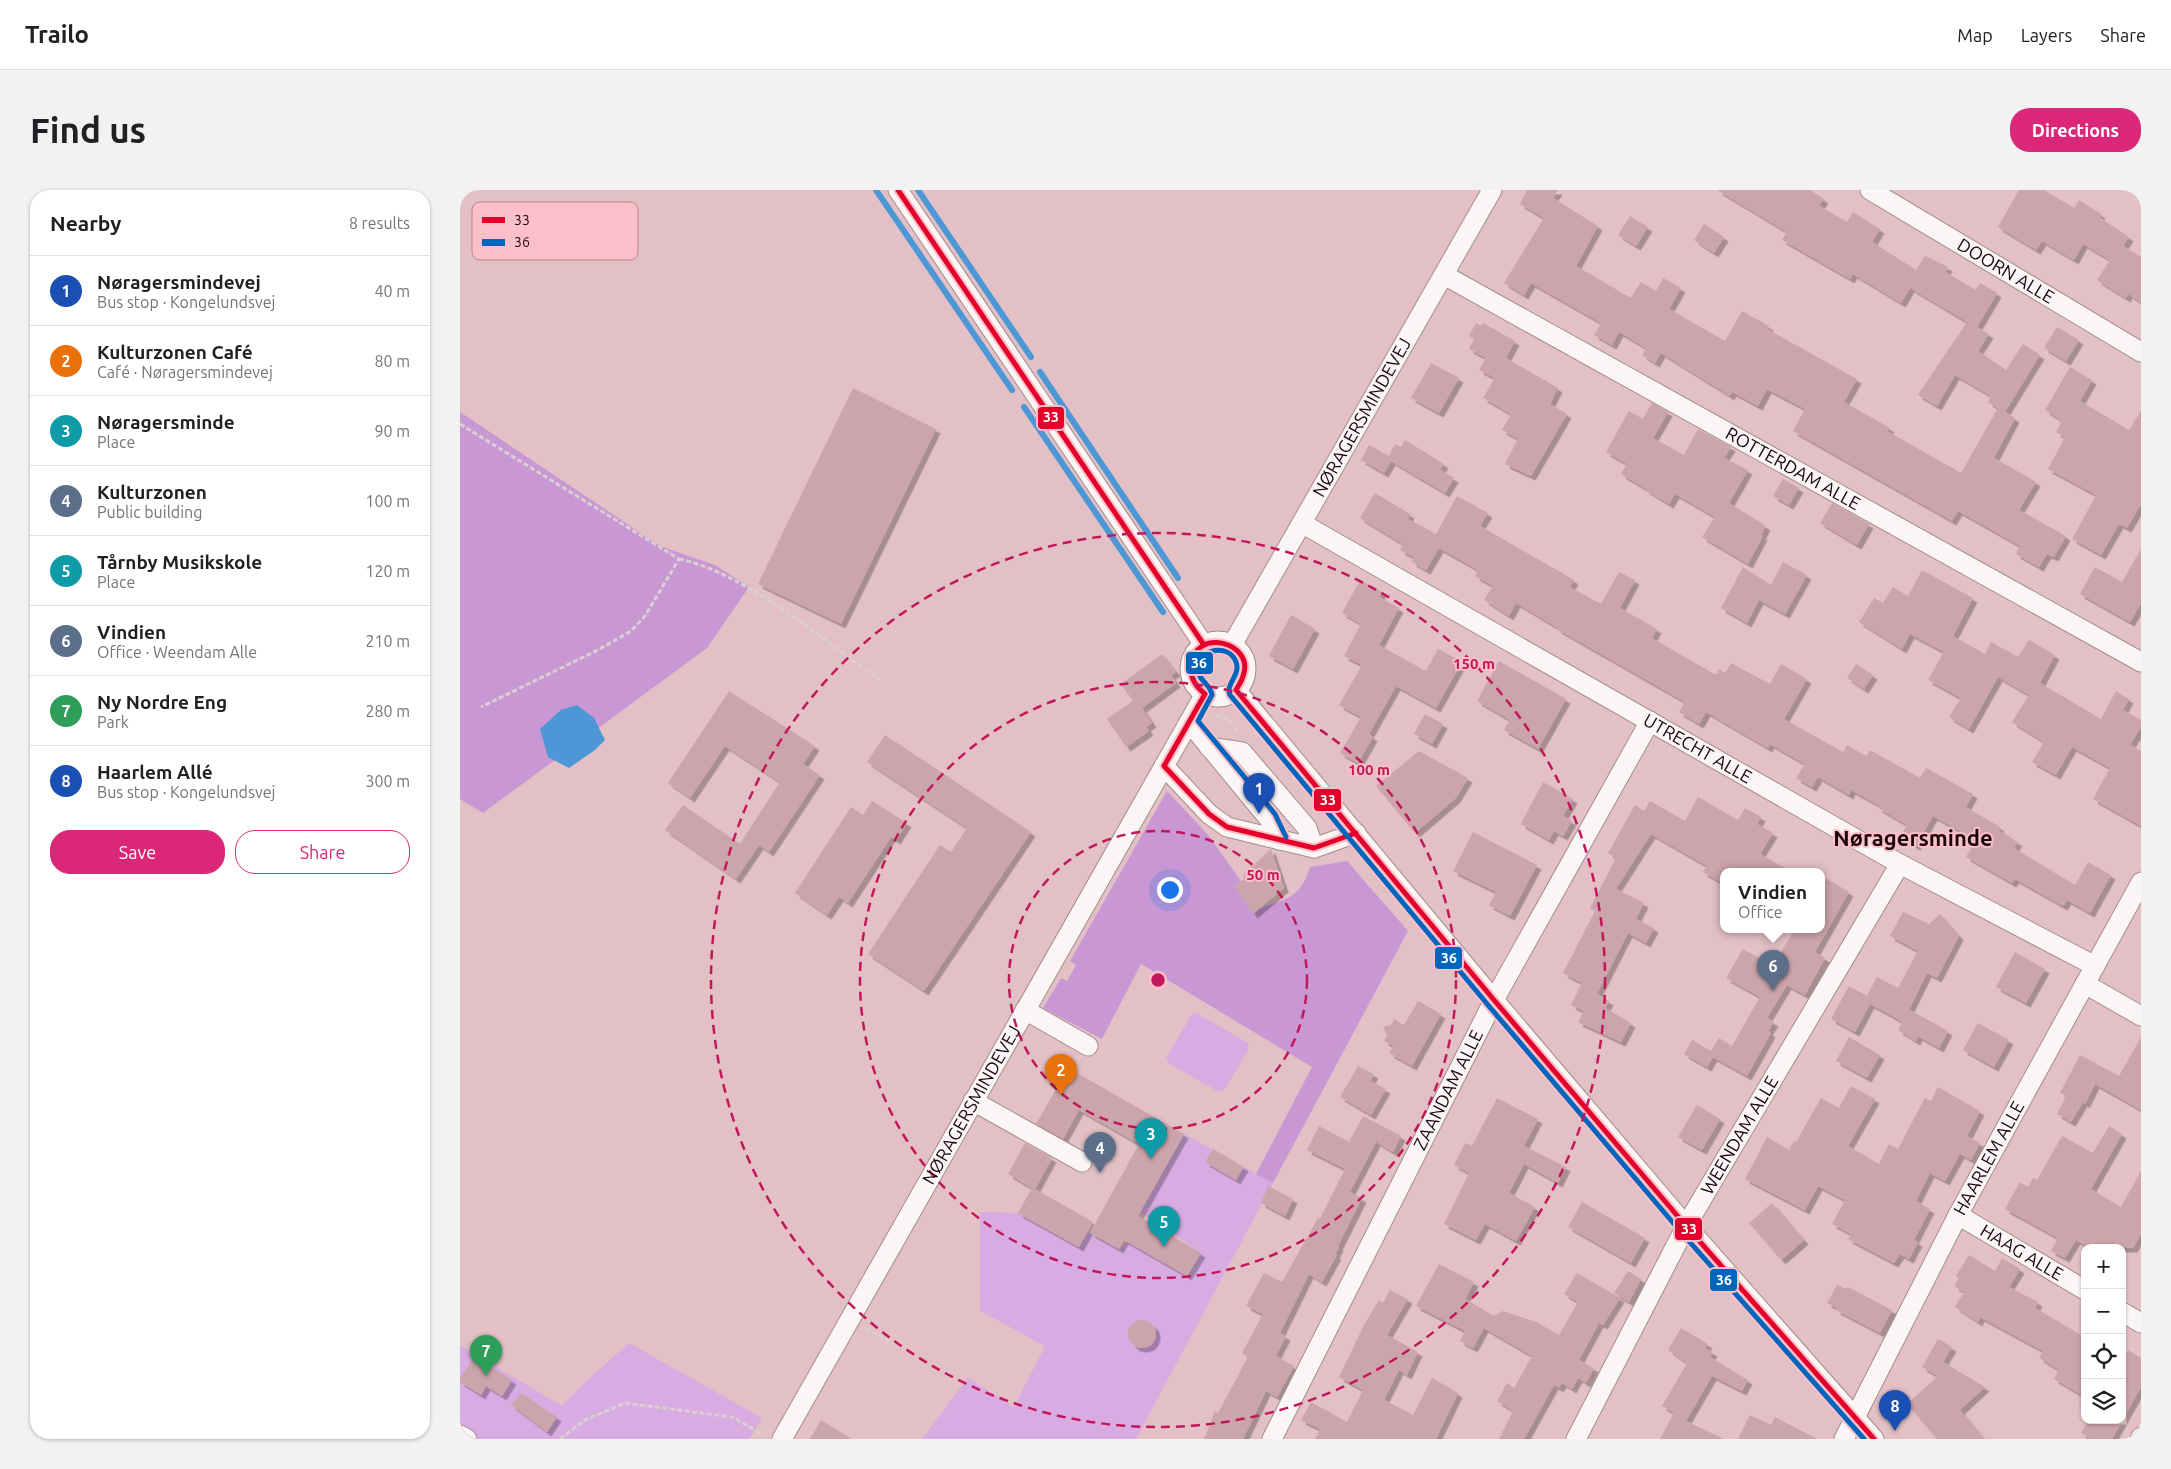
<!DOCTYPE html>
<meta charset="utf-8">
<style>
body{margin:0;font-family:Ubuntu,sans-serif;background:#f2f2f2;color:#202124}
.controls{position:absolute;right:15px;bottom:15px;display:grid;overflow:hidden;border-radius:10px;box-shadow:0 1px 4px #0004}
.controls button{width:45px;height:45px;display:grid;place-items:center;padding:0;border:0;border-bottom:1px solid #e0e0e0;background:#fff;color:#202124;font:25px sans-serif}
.you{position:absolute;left:709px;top:699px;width:18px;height:18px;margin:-12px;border:4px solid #fff;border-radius:50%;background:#1a73e8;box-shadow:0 0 0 8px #1a73e833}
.badge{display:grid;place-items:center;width:32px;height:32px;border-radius:50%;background:#db2777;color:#fff;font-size:16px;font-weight:700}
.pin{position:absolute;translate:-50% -41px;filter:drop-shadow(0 1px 2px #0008)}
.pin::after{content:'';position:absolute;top:26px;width:18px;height:15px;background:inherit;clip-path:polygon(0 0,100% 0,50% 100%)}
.popup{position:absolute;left:1260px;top:678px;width:105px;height:65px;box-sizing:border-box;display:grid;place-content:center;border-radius:10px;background:#fff;filter:drop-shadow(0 1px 4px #0005);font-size:16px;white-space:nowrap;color:#757577}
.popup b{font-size:19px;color:#202124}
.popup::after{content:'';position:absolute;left:50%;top:100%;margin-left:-10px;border:10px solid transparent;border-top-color:#fff}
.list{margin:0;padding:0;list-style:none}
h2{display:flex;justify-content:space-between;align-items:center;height:65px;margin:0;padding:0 20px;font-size:21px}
h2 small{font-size:16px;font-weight:400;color:#757577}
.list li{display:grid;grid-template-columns:32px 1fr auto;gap:15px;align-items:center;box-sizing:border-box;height:70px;padding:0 20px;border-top:1px solid #e0e0e0}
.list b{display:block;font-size:19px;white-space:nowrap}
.list p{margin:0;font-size:16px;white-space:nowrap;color:#757577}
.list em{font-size:16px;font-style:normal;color:#757577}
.actions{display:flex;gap:10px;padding:15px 20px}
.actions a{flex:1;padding:11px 0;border:1px solid #db2777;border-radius:20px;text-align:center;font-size:18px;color:#db2777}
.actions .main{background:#db2777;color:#fff}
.icon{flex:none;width:28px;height:28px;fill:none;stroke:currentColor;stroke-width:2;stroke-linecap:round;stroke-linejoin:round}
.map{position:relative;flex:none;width:1681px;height:1249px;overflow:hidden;border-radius:20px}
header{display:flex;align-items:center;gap:30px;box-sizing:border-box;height:70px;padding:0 25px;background:#fff;border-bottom:1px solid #e0e0e0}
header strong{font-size:24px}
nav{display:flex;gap:28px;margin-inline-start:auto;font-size:18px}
.intro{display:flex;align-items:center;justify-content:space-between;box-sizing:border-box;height:120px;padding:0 30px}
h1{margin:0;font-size:35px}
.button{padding:12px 22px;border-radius:20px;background:#db2777;color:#fff;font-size:18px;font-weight:700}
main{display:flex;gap:30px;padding:0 30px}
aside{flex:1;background:#fff;border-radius:20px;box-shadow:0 1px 4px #0004}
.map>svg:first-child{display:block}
</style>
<header>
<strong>Trailo</strong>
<nav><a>Map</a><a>Layers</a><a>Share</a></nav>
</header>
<div class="intro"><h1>Find us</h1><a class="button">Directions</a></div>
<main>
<aside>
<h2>Nearby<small>8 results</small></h2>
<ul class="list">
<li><span class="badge" style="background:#1a4fb4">1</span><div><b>Nøragersmindevej</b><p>Bus stop · Kongelundsvej</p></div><em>40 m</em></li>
<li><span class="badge" style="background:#e8710a">2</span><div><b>Kulturzonen Café</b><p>Café · Nøragersmindevej</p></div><em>80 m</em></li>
<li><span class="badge" style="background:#0f9aa8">3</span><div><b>Nøragersminde</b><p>Place</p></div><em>90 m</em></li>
<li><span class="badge" style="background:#5c6f8a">4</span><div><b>Kulturzonen</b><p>Public building</p></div><em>100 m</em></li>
<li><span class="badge" style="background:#0f9aa8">5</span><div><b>Tårnby Musikskole</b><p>Place</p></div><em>120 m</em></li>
<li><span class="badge" style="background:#5c6f8a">6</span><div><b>Vindien</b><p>Office · Weendam Alle</p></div><em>210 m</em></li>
<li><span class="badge" style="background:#2e9e5b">7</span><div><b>Ny Nordre Eng</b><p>Park</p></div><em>280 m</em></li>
<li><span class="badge" style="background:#1a4fb4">8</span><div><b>Haarlem Allé</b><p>Bus stop · Kongelundsvej</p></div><em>300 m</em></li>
</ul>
<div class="actions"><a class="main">Save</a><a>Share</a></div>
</aside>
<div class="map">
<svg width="1681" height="1249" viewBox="0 0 1681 1249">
<defs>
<filter id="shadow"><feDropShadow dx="4.5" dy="4.5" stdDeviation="0" flood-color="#0004"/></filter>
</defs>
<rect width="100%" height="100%" fill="#e2c0c5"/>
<!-- green -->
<path fill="#d8ace2" d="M736,823l52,30 1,6 -25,41 -5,2 -51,-29 -2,-5 26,-44z
M724,944l89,49 -137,256h-214l46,-61 46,29 31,-61 -65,-35v-99l38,1 60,34 9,-16 32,18 9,-7 59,34 13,-24 -60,-40z
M169,1153l133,75 -13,21h-289v-94l102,61 20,-21z"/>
<!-- forest -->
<path fill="#c997d4" d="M0,222l200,134 55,19 34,22 -42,61 -224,165 -23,-14z
M707,601l42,45 51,72c28,-9 41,-11 50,-41l37,-6 61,70 -135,252 -17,-9 56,-107 -171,-103 -39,75 -59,-31 18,-30 6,3 9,-16 -6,-4z"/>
<!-- water -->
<path fill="#4c97d6" d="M117,515l17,13 11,22 -10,10 -26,18 -21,-11 -8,-28 21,-19z"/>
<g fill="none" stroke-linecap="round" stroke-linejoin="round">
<!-- stream -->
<path stroke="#4c97d6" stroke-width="6" d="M416,0l136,200
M458,0l113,167
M580,182l138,206
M564,217l139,205"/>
</g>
<!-- building -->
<path fill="#cca4ab" filter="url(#shadow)" d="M1067,0h31l-5,8 45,28 -22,40 55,32 10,-16 15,9 7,-13 18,10 -12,21 56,32 17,-30 27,15 -2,3 90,50 -13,23 46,26 -3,3 74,42 37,-65 -10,-6 3,-6 -36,-21 -18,31 -19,-11 49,-73 -57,-34 -9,15 -48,-29 -3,5 -68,-39 5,-8 -70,-42h93l14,9 -5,7 28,16 6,-10 27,17 -8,13 44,28 9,-14 23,11 -3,5 31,18 4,-7 17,10 -20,34 12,7 -11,17 28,19 17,-26 17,11 -35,57 10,6 -21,40 42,24 -17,28 47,26 -12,21 -7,-3 -8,13 -23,-13 4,-8 -62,-35 -6,10 -159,-90 12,-22 -38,-20 -9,17 -26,-14 -2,4 -69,-43 -6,10 -13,-8 4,-7 -27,-16 -7,13 -18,-10 7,-12 -70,-40 -7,12 -20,-12 40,-65 -24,-14z
M1559,0h25l30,18 5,-8 22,14 -2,3 30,20 -6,9 18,11v45l-13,-8 -2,4 -29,-18 13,-20 -27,-16 -9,16 -32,-19 -6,9 -38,-23z
M1170,26l18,11 -12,19 -18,-11z
M1244,34l20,13 -10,16 -20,-13z
M1016,133l5,3 2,-3 32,18 -9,17 52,30 -8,16 17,10 -36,62 -26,-12 13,-25 -16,-9 9,-16 -28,-16 12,-20 -16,-8 7,-12 -17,-9 5,-10 -5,-3z
M1597,137l22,13 -13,21 -22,-13z
M971,173l28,15 -20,35 -28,-15z
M1610,177l22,13 -12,21 49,29 12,-19v93l-14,24 -8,-4 -18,31 -29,-16 24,-44 -48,-26 17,-32 -9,-5 6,-11 -17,-11z
M393,198l83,41 -95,195 -83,-40z
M1192,213l16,9 -15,26 31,17 14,-26 33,18 -7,11 24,12 -19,33 37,23 -5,9 2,1 -15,28 -46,-27 13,-20 -40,-23 -6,10 -23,-14v-1l-25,-15 6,-10 -21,-12 23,-41 14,8z
M945,250l39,24 -4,6 14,8 -9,15 -54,-32 -7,12 -23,-13 8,-15 20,11 6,-12 6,3z
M1323,289l16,9 -10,17 -16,-9z
M915,303l35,21 -2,5 28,15 21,-38 31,17 -8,13 94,54 -4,7 31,17 18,-32 16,8 -15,28 37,21 -5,9 64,37 3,-6 6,4 6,-10 39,21 11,-20 26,15 -23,40 59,33 4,-7 19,11 4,-6 50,28 6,-10 47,26 -7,13 34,20 -2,3 20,12 -4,6 61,37 13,-23 23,13 -21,38 -23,-13 -4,6 -48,-27 -3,4 -46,-26 10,-17 -43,-24 -17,30 -16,-9 7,-12 -29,-17 2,-2 -29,-16 -2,5 -31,-18 -6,10 -16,-9 9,-14 -35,-20 -2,4 -62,-36 -7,12 -20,-12 6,-10 -128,-73 1,-1 -42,-25 -7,13 -25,-16 9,-14 -18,-10 3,-6 -39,-22 -13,22 -14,-8 2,-5 -14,-7 3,-6 -43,-26z
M1372,313l37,21 -12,21 -37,-22z
M1681,359v54l-11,19 -50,-28 15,-27 27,15z
M1323,372l24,13 -22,39 -26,-14 -12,23 -26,-15 22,-41 28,18z
M1462,380l51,28 -20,38 32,18 6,-12 27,15 11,-17 26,15 -15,28 61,36 15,-28 13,8 -6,11 18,10v7l-11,18 11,6v75l-48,-27 17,-31 -38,-21 -16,28 -24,-13 12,-20 -32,-20 17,-27 -31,-18 -29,52 -20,-12 12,-19 -33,-18 16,-28 -34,-18 -8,15 -43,-27 15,-24 9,5 10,-16 15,9z
M900,390l22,12 -3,5 20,11 -20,37 47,26 12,-22 24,13 -26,46 -40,-22 -27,48 4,3 -15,26 -18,-10 21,-36 -22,-12 23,-40 -18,-9 17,-32 -19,-11z
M831,425l24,14 -22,40 -24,-13z
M702,464l14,18 -5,3 5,8 -34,25 10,15 -6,4 3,4 -23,16 -19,-28 26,-18 -12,-17z
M1039,471l67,38 -28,50 -34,-19 6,-10 -33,-19z
M1396,474l17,11 -9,14 -17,-11z
M269,501l86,55 -12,18 17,11 -51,77 -10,-7 -23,34 -71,-49 18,-25 57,39 40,-62 -55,-36 -35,52 -22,-15z
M965,524l18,10 -11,20 -18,-10z
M425,545l146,97 -107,159 -56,-37 72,-109 11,7 16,-24 -100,-66z
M959,561l49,27 -12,20 -41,35 -39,-47z
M1083,592l30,17 -10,17 9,5 -9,15 -9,-5 -5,9 -28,-16z
M1238,607l40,23 7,-12 16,9 -4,7 16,9 -13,21 32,18h-68v12l-21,-12 4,-6 -56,-32 -35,55 28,14 -8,16 18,9 -8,15 -18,-10 -31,61 12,7 -4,7 26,15 -10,19 -43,-20 6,-11 -13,-6 11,-22 -19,-10 32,-62 -5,-3 26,-50 -8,-5 27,-48 9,6 6,-10 35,20z
M412,611l35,22 -11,17 -5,-3 -43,66 -9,-6 -12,18 -32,-22 56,-86 12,8z
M1013,642l64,33 -27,51 -21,-11 7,-13 -43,-21z
M811,659l13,39 -31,26 -19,-28 10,-7v-5z
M1362,686l27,16 -34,60 10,6 -20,37 -18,-10 -20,33 7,4 -6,9 3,2 -24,43 -34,-19 -6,10 -23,-13 8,-14 19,11 8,-13 13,8 28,-49 -34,-19 17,-29 30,17 21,-36h28z
M1443,722l26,12 11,-10 19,22 -22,42 -10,-5 -24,49 -33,-18 -15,28 -24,-13 18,-33 18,10 10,-19 21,11 20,-37 -28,-15z
M1555,762l30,17 -19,34 -30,-16z
M958,811l23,13 -29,52 -23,-13 5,-7 -10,-5 3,-6 -4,-8 8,-2 3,-6 10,6z
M1450,820l38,21 -9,17 -21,-12 -2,5 -18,-11z
M1518,833l31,17 -15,27 -31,-17z
M1389,847l31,18 -13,23 -31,-17z
M1681,847v73l-46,-26 -10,20 -2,-2 -12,20 -14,-8 9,-18 -6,-3 20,-38 39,21z
M898,876l16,8 -4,7 16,8 -15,26 -31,-18z
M608,878l116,66 -46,82 63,37 -14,23 -63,-36 -5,9 -29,-16 49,-89 -60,-34 -16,29 -27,-15z
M1391,896l24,13 -27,47 31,18 10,-20 9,5 27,-51 6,3 7,-14 42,24 -13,25 13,7 -9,17 -11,-6 -15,27 -15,-8 -14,28 14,8 -16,31 4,2 -9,17 -9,-5 -6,9 -46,-24 3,-5 -19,-10 13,-24 -27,-14 -13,24 -60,-31 22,-42 22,13 5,-9 2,1 25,-44 18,10z
M1037,908l41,21 -14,27 42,21 -8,16 -34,-19 -15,29 26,14 -19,34 -31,-17 -9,16 -32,-16 25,-51 -15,-8 11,-22 7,3z
M1237,915l23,14 -18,31 -24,-13z
M903,926l38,20 -8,16 -17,-10 -26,50 12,6 -24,48 1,1 -4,7 2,1 -15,27 -13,-8 -29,59 6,3 -10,20 18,10 -17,31 -11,-6 -23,48h-39l11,-28 3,2 30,-56 -6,-4 21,-39 -17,-8 18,-33 18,9 36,-64 2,1 25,-50 -38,-19 12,-24 30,16z
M1649,936l13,8 -31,55 30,18 20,-36v63l-8,14h-43l-14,-8 -11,18 -14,-7 7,-13 -53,-29 15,-27 8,5 5,-9 4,2 25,-44 31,17z
M565,953l27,15 -17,31 58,33 -14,25 -61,-34 14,-25 -24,-14z
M753,959l31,18 -8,13 -31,-18z
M808,996l25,13 -8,17 -24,-13z
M1122,1012l63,36 -14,25 -63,-36z
M1312,1013l32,37 -23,20 -32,-37z
M1509,1065l26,16 7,-13 18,11 -11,18 29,15 -3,6 50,29v60l-31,-18 5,-9 -20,-12 4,-7 -63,-34 -2,5 -23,-15 9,-15 -10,-6 5,-8 -3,-2z
M979,1074l35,18 -9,17 29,17 9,-5 33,11 23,13 19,-33 -14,-8 13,-21 43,25 -17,27 -4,-2 -20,37 15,8 -8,15 -8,-5 -6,11 -10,-6 -3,5 -5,-3 -30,54h-25l14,-28 -16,-10 10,-18 7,5 18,-32 -48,-28 -11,20 -13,-7 5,-10 -49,-25z
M1168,1081l13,8 -12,23 -15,-9z
M1377,1095l9,4 2,-2 44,23 -12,23 -44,-23 1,-2 -10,-5z
M930,1100l18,9 -21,36 31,17 -11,23 -8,-5 -15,30 29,15 19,-37 26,15 -22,46h-121l5,-10 -19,-9 10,-18 36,20 16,-32 -24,-13 26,-54 14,-23 4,3z
M668 1144a14 14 0 1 1 28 0a14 14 0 1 1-28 0Z
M1221,1138l27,16 -3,4 8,4 -3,5 38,23 -6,11 -30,-15 -26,45 38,18h-64l14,-26 -12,-7 25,-43 -19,-13z
M1478,1149l14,8 -9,15 42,25 -25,23 24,29h-47l-30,-35 31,-28 -16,-9z
M1668,1160l13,8v29l-29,52h-21l-10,-6 7,-13h34v-60z
M15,1167l37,23 -10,16 -16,-10 -5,9 -21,-13v-5z
M61,1203l36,24 -10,15 -36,-27z
M1290,1225l21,10 4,-8 42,22h-79z
M361,1230l31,19h-42z"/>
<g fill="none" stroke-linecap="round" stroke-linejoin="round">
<!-- minor casing -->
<g stroke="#a58b8f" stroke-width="21">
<g id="minor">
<path d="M438,0l306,455"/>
<path id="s1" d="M1410,0l271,162"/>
<path id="s2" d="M984,85l697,387"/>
<path id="s3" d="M843,334l597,340 195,102"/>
<circle cx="758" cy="479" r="28"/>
<path id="s4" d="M772,455l260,-455"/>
<path d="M776,500l258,310 192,226 188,213"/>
<path d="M729,532l80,97 10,21"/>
<path d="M749,557l33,5 65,76 7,20"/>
<path d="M704,576l45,48 18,13 87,21 42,-15"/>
<path d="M1625,794l56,32"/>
<path d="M565,820l63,36"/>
<path d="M513,911l109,61"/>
<path id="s5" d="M1498,1025l127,75"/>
<path d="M1662,1122l19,11"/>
<path d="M0,1245l7,4"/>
<path id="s6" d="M322,1249l423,-745"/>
<path id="s7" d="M812,1249l222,-439 156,-279"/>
<path id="s8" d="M1116,1249l110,-213 214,-362"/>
<path id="s9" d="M1384,1249l114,-224 183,-333"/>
<path d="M1680,1249l1,-2"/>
</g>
</g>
<!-- path -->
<path stroke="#dacfd1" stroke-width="3" stroke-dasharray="5 2.5" stroke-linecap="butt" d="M0,234l219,135 -34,57 -14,15 -33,19 -117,57
M219,369c65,13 147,83 202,122
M755,526c12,-1 17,9 24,17
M405,1139l38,18
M100,1249l25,-19 40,-17 107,14 32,18"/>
<!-- minor -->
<use href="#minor" stroke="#fbf6f6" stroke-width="19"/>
<!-- bus-1 casing -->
<g stroke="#fdbfc8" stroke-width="9">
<path id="bus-1" d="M438,0l306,455
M745,504c-9,-7 -15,-15 -14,-27 2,-41 65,-25 52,9 -1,5 -5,10 -7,14l258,310 192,226 188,213
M745,504l-41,72 45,48 18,13 87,21 42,-15"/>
</g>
<!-- bus-2 casing -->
<g stroke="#fdbfc8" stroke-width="9">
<path id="bus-2" d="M826,647l-11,-23 -77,-93 14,-26c-1,-11 -14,-14 -14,-26 1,-21 31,-26 38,-7 5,13 -11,22 -6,33l258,310 192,226 184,208"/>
</g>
<!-- bus-1 -->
<use href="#bus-1" stroke="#e4002b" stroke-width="5"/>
<!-- bus-2 -->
<use href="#bus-2" stroke="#0065bd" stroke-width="5"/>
</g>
<!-- distance rings -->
<g fill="none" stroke="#c2185b" stroke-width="2.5" stroke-dasharray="9 6">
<circle cx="698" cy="790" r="149"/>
<circle cx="698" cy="790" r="298"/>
<circle cx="698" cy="790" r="447"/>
</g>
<g text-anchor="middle" stroke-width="4" stroke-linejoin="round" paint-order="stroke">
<!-- street labels -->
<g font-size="18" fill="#1b070b" stroke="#fdbfc8">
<text dy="6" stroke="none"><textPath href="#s1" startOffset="158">DOORN ALLE</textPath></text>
<text dy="6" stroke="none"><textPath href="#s4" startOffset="262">NØRAGERSMINDEVEJ</textPath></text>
<text dy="6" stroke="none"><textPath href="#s2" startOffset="399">ROTTERDAM ALLE</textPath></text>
<text dy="6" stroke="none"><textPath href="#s3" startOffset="454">UTRECHT ALLE</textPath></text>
<text dy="6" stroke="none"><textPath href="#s7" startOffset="391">ZAANDAM ALLE</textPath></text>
<text dy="6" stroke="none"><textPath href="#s6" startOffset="384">NØRAGERSMINDEVEJ</textPath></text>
<text dy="6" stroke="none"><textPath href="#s8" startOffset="345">WEENDAM ALLE</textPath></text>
<text dy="6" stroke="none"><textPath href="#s9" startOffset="316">HAARLEM ALLE</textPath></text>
<text dy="6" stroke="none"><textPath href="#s5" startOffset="74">HAAG ALLE</textPath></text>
</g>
<!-- district labels -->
<g font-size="22" font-weight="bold" fill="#1b070b" stroke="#fdbfc8">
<text x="1453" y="656">Nøragersminde</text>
</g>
</g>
<!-- legend -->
<rect x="12" y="12" width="166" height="58" rx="8" fill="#fdbfc8" stroke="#b9888f" stroke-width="1"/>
<rect x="22" y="27" width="23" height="6" fill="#e4002b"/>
<rect x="22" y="49" width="23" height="7" fill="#0065bd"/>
<g font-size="14" fill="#1b070b">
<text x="54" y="35">33</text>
<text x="54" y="57">36</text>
</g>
<circle cx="698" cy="790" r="8" fill="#c2185b" stroke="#fdbfc8" stroke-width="2.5"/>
<g font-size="15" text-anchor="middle" font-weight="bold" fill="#c2185b" stroke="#fdbfc8" stroke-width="4" stroke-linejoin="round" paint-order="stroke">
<text x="1014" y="479">150 m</text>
<text x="909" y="585">100 m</text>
<text x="803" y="690">50 m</text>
</g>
<g stroke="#fdbfc8" stroke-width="2">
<rect x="577" y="216" width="28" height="24" rx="5" fill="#e4002b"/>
<rect x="725" y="461" width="29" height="24" rx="5" fill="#0065bd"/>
<rect x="853" y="598" width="29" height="24" rx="5" fill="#e4002b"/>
<rect x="974" y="756" width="29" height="24" rx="5" fill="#0065bd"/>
<rect x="1214" y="1027" width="29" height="24" rx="5" fill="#e4002b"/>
<rect x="1249" y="1078" width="29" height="24" rx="5" fill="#0065bd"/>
</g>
<g font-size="14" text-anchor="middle" font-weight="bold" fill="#fff">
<text x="591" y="232">33</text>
<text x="739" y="478">36</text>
<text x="868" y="615">33</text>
<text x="989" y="773">36</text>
<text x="1229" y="1044">33</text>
<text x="1264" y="1095">36</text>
</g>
</svg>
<div class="controls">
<button>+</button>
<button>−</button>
<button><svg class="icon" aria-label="locate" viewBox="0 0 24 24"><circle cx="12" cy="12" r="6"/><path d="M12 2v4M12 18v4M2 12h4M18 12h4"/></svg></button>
<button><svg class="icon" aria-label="layers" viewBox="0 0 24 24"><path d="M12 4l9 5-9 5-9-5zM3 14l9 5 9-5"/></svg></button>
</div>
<div class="you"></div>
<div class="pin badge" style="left:799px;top:624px;background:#1a4fb4">1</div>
<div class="pin badge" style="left:601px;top:905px;background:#e8710a">2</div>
<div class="pin badge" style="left:691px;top:969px;background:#0f9aa8">3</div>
<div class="pin badge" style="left:640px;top:983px;background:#5c6f8a">4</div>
<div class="pin badge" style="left:704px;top:1057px;background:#0f9aa8">5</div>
<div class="pin badge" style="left:1313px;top:801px;background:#5c6f8a">6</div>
<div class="popup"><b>Vindien</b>Office</div>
<div class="pin badge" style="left:26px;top:1186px;background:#2e9e5b">7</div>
<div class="pin badge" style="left:1435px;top:1241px;background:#1a4fb4">8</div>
</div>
</main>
